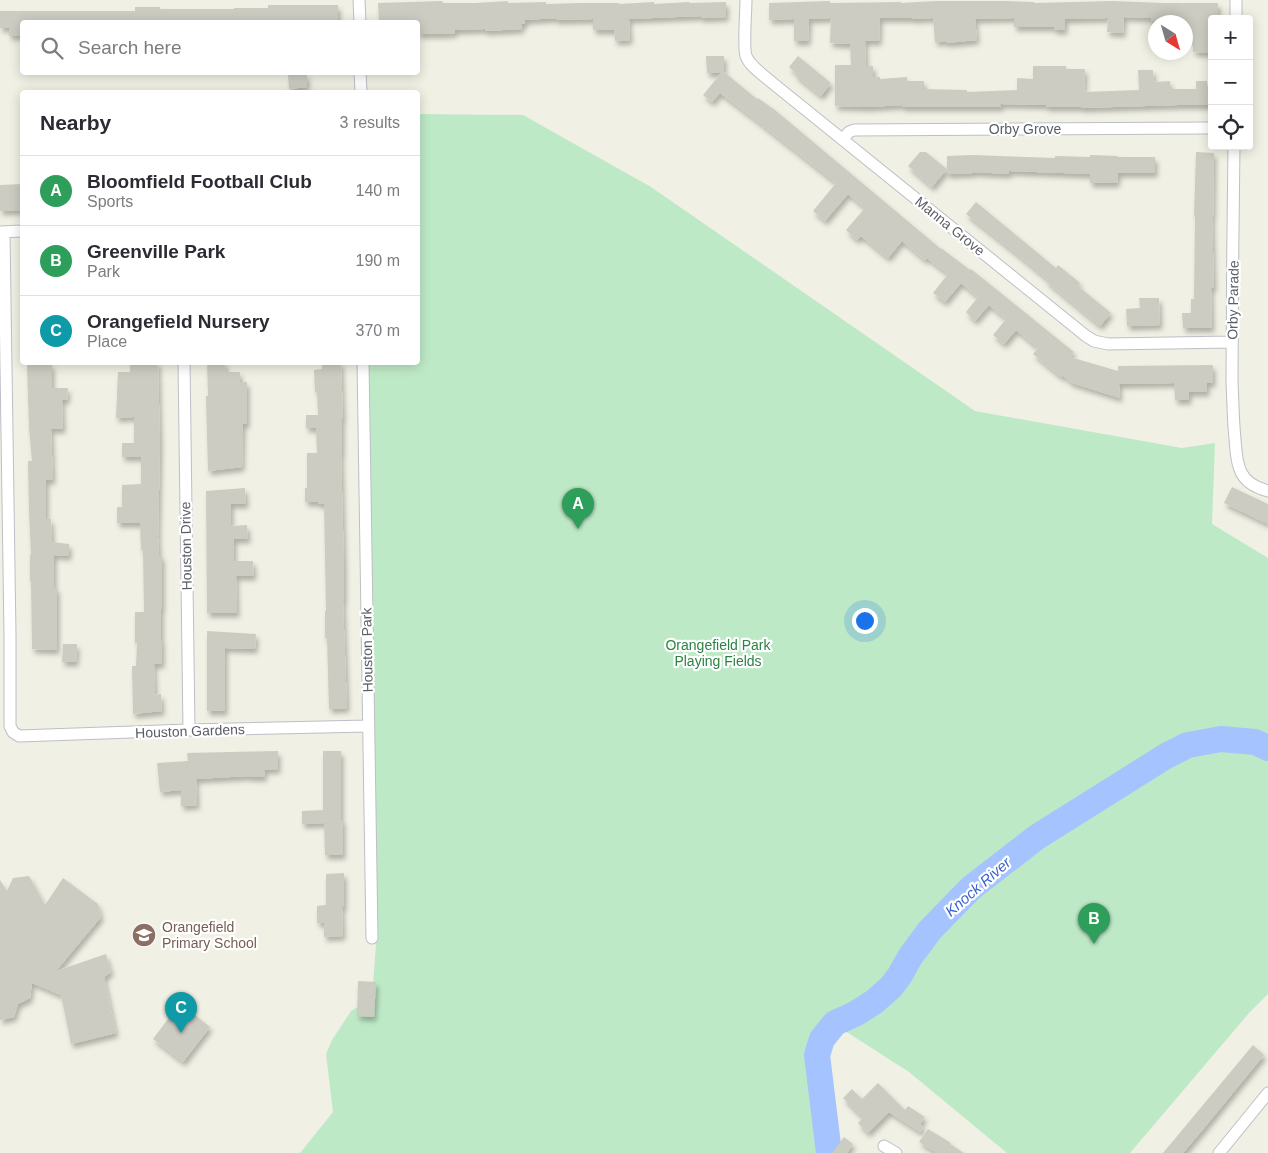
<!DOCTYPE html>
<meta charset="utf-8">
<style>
body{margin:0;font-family:Helvetica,sans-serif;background:#f7f7f7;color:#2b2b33}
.controls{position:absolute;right:15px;top:15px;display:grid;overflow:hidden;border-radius:5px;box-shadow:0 2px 12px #0003}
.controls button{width:45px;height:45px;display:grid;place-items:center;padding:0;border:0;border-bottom:1px solid #e1e1e2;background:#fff;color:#2b2b33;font:25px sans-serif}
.compass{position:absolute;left:1148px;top:15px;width:45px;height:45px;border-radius:50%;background:#fff;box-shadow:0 2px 12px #0003;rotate:143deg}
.you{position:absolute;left:864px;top:620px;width:18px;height:18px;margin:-12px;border:4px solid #fff;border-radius:50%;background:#1a73e8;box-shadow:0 0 0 8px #1a73e833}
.badge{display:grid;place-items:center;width:32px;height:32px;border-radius:50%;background:#f86121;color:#fff;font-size:16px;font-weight:700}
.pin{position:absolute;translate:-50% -41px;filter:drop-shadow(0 1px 2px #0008)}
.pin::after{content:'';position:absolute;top:26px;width:18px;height:15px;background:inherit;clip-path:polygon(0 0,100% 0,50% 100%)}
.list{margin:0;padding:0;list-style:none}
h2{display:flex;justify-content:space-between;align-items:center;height:65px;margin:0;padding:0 20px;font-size:21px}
h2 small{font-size:16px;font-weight:400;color:#7c7c81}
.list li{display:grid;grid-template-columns:32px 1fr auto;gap:15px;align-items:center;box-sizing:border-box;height:70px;padding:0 20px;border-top:1px solid #e1e1e2}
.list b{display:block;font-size:19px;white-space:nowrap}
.list p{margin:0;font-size:16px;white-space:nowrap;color:#7c7c81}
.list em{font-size:16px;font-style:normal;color:#7c7c81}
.icon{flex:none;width:28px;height:28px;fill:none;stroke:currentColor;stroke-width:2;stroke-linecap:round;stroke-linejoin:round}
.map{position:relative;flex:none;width:1268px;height:1153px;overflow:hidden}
.search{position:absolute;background:#fff;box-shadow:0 2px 12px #0003;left:20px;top:20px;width:400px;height:55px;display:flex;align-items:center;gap:12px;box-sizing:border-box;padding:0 18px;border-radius:5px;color:#7c7c81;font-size:19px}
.panel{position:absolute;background:#fff;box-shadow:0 2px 12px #0003;left:20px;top:90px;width:400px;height:275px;border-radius:5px}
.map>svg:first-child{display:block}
</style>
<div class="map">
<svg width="1268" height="1153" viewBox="0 0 1268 1153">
<defs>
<filter id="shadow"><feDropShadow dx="2.5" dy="4.5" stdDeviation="2.5" flood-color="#0004"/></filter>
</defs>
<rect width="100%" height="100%" fill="#f0f0e4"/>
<!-- green -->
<path fill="#bee9c7" d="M418,114l105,1 128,72 324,224 207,37 33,-5 -3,81 56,34v436l-19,19 -119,140h-123l-98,-81 -67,-43 -14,11 -4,23 14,90h-538l33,-41 -7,-58 6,-14 19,-29 21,-12 4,-55 -7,-581 49,-1z"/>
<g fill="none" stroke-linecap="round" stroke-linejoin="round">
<!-- river -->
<path stroke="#a4c3ff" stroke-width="26" d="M829,1153l-12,-98 5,-16 13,-16 20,-9 19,-12 17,-15 9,-12 10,-18 20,-27 41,-42 66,-51 129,-81 22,-11 33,-6 34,3 13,6"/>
</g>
<!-- building -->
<path fill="#cdccc2" filter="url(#shadow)" d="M442,1l1,2h32l33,-2v2l38,-1v2l35,-1h38v1l35,-2v2l35,-2 1,1 36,-1v15l-25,1v-2l-72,3 1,21 -15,1 -1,-11h-21v-11l-37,1v-2l-31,2v4h-4l1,5 -37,2v-2l-30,1v3l-15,1h-22v-12h-39l-1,-19z
M830,1v2l71,-1v1l35,-2h69l29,1v1l78,-2 53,2h53v16h-6v34l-19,-1v-12l-7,-1v-18h-35v-3l-27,-1 -1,16 -16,-1 1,-14 -43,1v11h-11v-3h-40v-9l-39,1 2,21 -31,3v-2l-11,1 -2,-24 -21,1v-1h-32l-1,23h-14l1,25h7v11h7v2l27,-2v4h17v8l43,1v2l50,-2v-12l16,1v-13h33v3h19l-1,23 55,-2 -1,-20h15l1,12 16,-1v8h26v-8h11v8h5v16h-34l-97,3v-1h-35v-2l-45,-1v3h-99v-2l-33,2 -34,-1v-41h16l-1,-21 -20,-1 1,-25 -22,1 -1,22h-14v-22l-25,1v-17z
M268,5h70v17h-316v13l-13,1v-8h-9v-17h135v-4h25v2h74v-1h34z
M706,56h18v16l33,27 1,-1 17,12 166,139v-1l29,22 1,-1 93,75 10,8 -4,5 48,14v-5l95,-1v18h-6v9h-18v8h-14l-1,-17 -55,1 1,14 -48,-15 -10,-8 -1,2 -28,-23 5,-6 -22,-18 -12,14 -11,-9 13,-16 -17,-14 -14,16 -9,-9 12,-15 -17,-14 -16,19 -12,-9 15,-19 -21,-16 -2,2 -23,-19 -14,17 -27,-22 -4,4 -11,-10 19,-22 -17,-14 -23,27 -12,-10 23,-28 -79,-62 -37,-28 -8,9 -9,-7 18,-22h-14z
M798,56l33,27 -10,13 -26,-21 2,-1 -8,-7z
M307,74v13l-18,2 -1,-14z
M920,152h6l21,17 -15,18 -24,-21z
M1196,152l18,1 -1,64h-1l2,71h-3l1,40h-29l-1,-15h9v-14h3l1,-82 -1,-1z
M973,155l82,3v-2l35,1v-2l28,1v1h37v16h-37l-1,10h-27v-9l-81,-3v3l-36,-2v1l-26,1v-18z
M22,184v26l-22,1v-26z
M976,202l80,66 2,-3 22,18 -2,3 33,27 -11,13 -54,-45 1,-2 -34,-28 -47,-37z
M1139,298h20l1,27 -33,1 -1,-17 14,-1z
M140,362h18l2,83 -2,92 1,19h3v53h-1v31h1v24h-8l1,31 6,-1 1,17 -29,3 -1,-48h4l1,-23h-2v-31h9l-1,-62h-2l-1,-27h-23v-16h5v-22l19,-1v-27h-19v-14h12v-26l-18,1 2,-46h12v-8h10z
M207,362h18l1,10h14v10h7v42h-4l-1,43 -34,4 -2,-75h2z
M322,362h19l2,57h-1v35h-1l3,111v37h-1l4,106 -18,1 -2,-71h-2v-27h1l-2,-107h-6v-2h-13v-14h2v-35h10l-1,-25h-10v-13h12l-1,-23h-2l-1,-22 8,-1z
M52,364v24h16l-1,12h-5l1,29h-12l2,51h-7v39h5l1,23 17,2v12l-15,-1v33h3v62l-25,-1 -1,-68h-1v-27l1,1 -2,-44 -1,-50h4l-3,-34 -2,-62z
M1232,487l36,17v20l-44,-21z
M245,488l1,16h-15v22l16,-1 1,14h-14v22h19l1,15h-18l1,37h-30l-1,-122z
M207,631l49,3 -1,15 -30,-1v63h-18z
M63,644h14l-1,18h-14z
M278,751v18l-14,1 1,7h-16v-1l-53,3 1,26 -16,1v-16l-21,2 -3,-29 31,-2 -1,-8z
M323,751h18v69h2v35h-18l-1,-32 -22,1v-13l21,-1z
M344,873v34h-2l1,29 -19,1v-14h-7v-17l9,-1v-31z
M29,876l16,29 18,-27 35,26 3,13 -45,54 50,-17 5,18 -7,5 12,56 -45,11 -10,-49 -29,-12 -2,15 -12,6 -4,13 -14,3v-140l7,11 6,-13z
M358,981l18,1 -2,35 -17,-1z
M180,1003l30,24 -27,35 -30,-23z
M1253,1045l11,10 -59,72 -22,26h-20z
M878,1083l27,27 3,-4 17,11 -5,7 3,4 -3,4 -31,-20 -21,21 -10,-10 5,-5 -20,-20 9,-9 10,10z
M928,1129l23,14 -1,1 14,9h-27l-18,-11z
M844,1137l9,7 -6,9h-15z"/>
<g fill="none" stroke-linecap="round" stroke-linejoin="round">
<!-- minor casing -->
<g stroke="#bdbfc6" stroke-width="13">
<path id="minor" d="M359,0l1,22
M746,0c0,13 -3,46 0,56 4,11 20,21 29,29l311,251 8,5 14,3 124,-2
M1236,19v-19
M360,72l1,20
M843,139l6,-7 5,-2 358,-2
M1234,146c-1,79 -2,157 -2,236 1,19 1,38 3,57 1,11 1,23 6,33 5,11 16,16 27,19
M0,232l22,-1
M4,232l6,403v91l3,6 6,4 170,-6 179,-4
M184,362l5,368
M363,362l9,576
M884,1146l12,7
M1219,1153l49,-60"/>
</g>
<!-- minor -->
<use href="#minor" stroke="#fff" stroke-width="11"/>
</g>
<!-- icons -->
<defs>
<g id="school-disc" transform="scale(1.25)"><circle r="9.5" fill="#8d6e63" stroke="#fff"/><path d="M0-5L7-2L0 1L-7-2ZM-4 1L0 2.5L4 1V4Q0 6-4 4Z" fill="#fff"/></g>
</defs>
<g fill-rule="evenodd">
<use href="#school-disc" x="144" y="935"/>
</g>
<g text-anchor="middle" stroke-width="4.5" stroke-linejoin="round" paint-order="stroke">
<!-- street labels -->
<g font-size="14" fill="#5b5e66" stroke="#fff">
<text x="1025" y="134">Orby Grove</text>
<text transform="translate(950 226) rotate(39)" y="5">Manna Grove</text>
<text transform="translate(1233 300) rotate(-89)" y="5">Orby Parade</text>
<text transform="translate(186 546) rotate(-91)" y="5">Houston Drive</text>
<text transform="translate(367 650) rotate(-91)" y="5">Houston Park</text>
<text transform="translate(190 731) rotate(-2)" y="5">Houston Gardens</text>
</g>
<!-- park labels -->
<g font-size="14" fill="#2d8344" stroke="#fff">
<text x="718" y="650">Orangefield Park<tspan x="718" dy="16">Playing Fields</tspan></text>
</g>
<!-- education labels -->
<g font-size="14" fill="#785e54" stroke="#fff" text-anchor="start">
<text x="162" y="932">Orangefield<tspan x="162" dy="16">Primary School</tspan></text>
</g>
<!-- water labels -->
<g font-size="15" font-style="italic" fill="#3b63ce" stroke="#fff">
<text transform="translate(978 887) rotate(-41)" y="5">Knock River</text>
</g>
</g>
</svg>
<div class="controls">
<button>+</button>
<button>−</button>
<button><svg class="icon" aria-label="locate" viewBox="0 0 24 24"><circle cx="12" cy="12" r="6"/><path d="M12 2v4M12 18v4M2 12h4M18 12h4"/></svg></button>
</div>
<svg class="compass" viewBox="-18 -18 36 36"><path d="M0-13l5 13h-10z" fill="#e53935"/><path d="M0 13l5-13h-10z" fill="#7c7c81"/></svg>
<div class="you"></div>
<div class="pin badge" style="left:578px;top:529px;background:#2e9e5b">A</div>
<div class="pin badge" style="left:1094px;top:944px;background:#2e9e5b">B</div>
<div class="pin badge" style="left:181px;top:1033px;background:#0f9aa8">C</div>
<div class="search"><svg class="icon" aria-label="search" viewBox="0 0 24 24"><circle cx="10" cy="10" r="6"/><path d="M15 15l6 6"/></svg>Search here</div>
<section class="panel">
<h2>Nearby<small>3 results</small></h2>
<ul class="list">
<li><span class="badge" style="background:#2e9e5b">A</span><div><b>Bloomfield Football Club</b><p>Sports</p></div><em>140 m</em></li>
<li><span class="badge" style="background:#2e9e5b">B</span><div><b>Greenville Park</b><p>Park</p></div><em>190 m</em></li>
<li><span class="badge" style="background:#0f9aa8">C</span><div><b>Orangefield Nursery</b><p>Place</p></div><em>370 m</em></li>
</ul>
</section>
</div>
